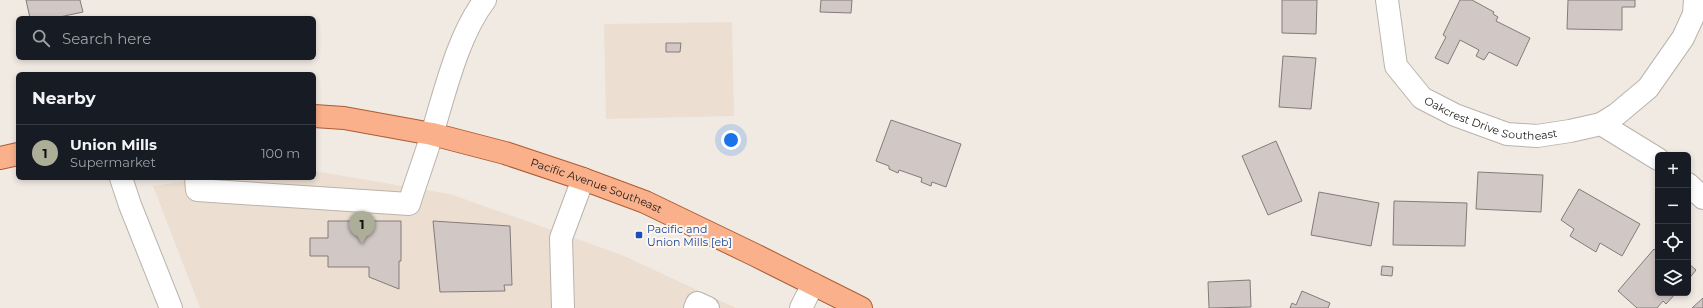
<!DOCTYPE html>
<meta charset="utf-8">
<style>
body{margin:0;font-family:Montserrat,sans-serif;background:#242831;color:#f1f3f6}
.controls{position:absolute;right:12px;bottom:12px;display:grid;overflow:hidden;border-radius:6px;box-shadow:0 2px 6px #0003}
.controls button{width:36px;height:36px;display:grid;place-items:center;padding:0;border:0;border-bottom:1px solid #363941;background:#171b24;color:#f1f3f6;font:20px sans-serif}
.you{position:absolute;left:731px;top:140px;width:14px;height:14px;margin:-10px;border:3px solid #fff;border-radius:50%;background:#1a73e8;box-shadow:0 0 0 6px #1a73e833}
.badge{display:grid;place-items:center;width:26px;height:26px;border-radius:50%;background:#acae98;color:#111;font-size:13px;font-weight:700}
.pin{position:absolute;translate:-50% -33px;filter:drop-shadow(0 1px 2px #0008)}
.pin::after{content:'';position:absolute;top:21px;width:14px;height:12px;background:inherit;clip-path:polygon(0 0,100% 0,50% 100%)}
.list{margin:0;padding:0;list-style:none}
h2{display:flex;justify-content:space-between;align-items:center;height:52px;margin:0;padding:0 16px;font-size:17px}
h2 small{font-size:13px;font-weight:400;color:#9ea1a6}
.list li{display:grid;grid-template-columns:26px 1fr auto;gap:12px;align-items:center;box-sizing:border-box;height:56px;padding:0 16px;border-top:1px solid #363941}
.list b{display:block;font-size:15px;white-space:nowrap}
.list p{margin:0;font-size:13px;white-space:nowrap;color:#9ea1a6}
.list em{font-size:13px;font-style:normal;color:#9ea1a6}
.icon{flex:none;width:22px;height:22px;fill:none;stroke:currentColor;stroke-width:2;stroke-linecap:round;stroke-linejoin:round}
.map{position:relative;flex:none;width:1703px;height:308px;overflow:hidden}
.search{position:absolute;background:#171b24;box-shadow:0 2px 6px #0003;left:16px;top:16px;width:300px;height:44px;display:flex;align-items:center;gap:10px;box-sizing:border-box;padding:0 14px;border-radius:6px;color:#9ea1a6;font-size:15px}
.panel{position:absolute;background:#171b24;box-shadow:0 2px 6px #0003;left:16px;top:72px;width:300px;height:108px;border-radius:6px}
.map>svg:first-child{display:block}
</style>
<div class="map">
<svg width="1703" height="308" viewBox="0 0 1703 308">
<rect width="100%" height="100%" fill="#f1eae3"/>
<!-- built -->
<path fill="#ecdfd2" d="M732,22l2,94 -128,3 -2,-95z
M314,171l136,23 172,61 114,53h-536l-47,-122 58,-8h103z"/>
<!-- building -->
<path fill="#d1c7c5" stroke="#847b79" d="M26,0h54l3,12 -28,6h-25z
M821,0h31l-1,13 -31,-1z
M1282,0h35l-1,34 -34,-1z
M1460,0h12l22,12 -1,2 5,3 -2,4 34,17 -13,28 -28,-14 -5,8 -8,-4 3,-6 -19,-10 -12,24 -13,-6 11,-21 -3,-2z
M1568,0h67v7h-13v23l-55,-1z
M666,43h15l-1,9h-14z
M1283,56l33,2 -5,51 -32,-2z
M891,120l70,24 -15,43 -14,-5 -1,4 -10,-4 1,-4 -23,-8 -1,3 -9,-4v-3l-13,-5z
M1276,141l26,60 -34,14 -26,-59z
M1478,172l65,3 -2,37 -65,-3z
M1579,189l61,35 -18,32 -22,-13 -4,9 -26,-16 4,-7 -13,-9z
M1319,192l60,11 -8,43 -60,-11z
M1394,201l73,2 -2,43 -72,-1z
M328,221h73v40h-2v28l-30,-12v-10h-41v-11h-18v-18h18z
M433,221l77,5 2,59h-8l1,6 -65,1z
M1654,249l4,4v40h18l-10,11 -3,-3 -6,7h-20l-19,-17z
M1688,263l8,7 -8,10z
M1382,266l11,1 -1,9 -11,-1z
M1250,280l1,27 -42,1 -1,-26z
M1302,291l28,12 -2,5h-38l2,-5 4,2z
M1703,298v10h-11z"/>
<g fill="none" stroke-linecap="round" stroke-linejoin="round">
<!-- minor casing -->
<g stroke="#bab3ad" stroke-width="24">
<g id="minor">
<path id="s1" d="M1387,0l9,66 26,32 33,17 52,19 30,2 33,-5 31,-7 57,35"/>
<path d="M1601,124l16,-10 31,-26 35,-50 11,-24 1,-14"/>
<path d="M121,178l9,27 41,103"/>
<path d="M196,178l1,12 212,14c7,-23 16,-46 23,-70 13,-42 26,-99 53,-134"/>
<path d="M1688,184l15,14"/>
<path d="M563,308l-2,-70 22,-59"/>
<path d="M695,308l2,-5 11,5"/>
<path d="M801,308l12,-24"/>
</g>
</g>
<!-- major casing -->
<g stroke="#ac5c32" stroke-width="24">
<g id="major">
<path id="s2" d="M314,116l30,2 88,16 73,19 78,26 62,23 110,53 106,53"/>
<path d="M0,158l18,-4"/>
</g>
</g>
<!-- minor -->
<use href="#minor" stroke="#fff" stroke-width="22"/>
<!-- major -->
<use href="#major" stroke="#f9b08b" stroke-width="22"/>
</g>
<!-- markers -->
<rect fill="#1a4fb4" stroke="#fef7f0" stroke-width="1.5" x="635" y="231" width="8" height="8" rx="2"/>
<g text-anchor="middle" stroke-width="4" stroke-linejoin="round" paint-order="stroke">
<!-- street labels -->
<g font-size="11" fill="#23211e" stroke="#fef7f0">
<text dy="4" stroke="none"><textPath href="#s1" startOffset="181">Oakcrest Drive Southeast</textPath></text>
<text dy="4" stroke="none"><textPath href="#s2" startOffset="292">Pacific Avenue Southeast</textPath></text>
</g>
<!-- transit labels -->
<g font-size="11" fill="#164399" stroke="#fef7f0" text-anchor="start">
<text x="647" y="233">Pacific and<tspan x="647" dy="13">Union Mills [eb]</tspan></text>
</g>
</g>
</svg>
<div class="controls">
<button>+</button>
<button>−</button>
<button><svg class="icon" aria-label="locate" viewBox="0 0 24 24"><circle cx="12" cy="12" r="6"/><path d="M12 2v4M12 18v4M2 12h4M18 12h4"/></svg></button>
<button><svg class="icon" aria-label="layers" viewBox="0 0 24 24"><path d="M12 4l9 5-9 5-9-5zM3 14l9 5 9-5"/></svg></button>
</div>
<div class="you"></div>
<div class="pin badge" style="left:362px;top:244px">1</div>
<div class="search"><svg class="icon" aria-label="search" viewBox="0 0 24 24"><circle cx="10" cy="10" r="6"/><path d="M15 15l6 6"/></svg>Search here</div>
<section class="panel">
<h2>Nearby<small></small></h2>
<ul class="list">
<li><span class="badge">1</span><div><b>Union Mills</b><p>Supermarket</p></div><em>100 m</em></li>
</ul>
</section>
</div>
